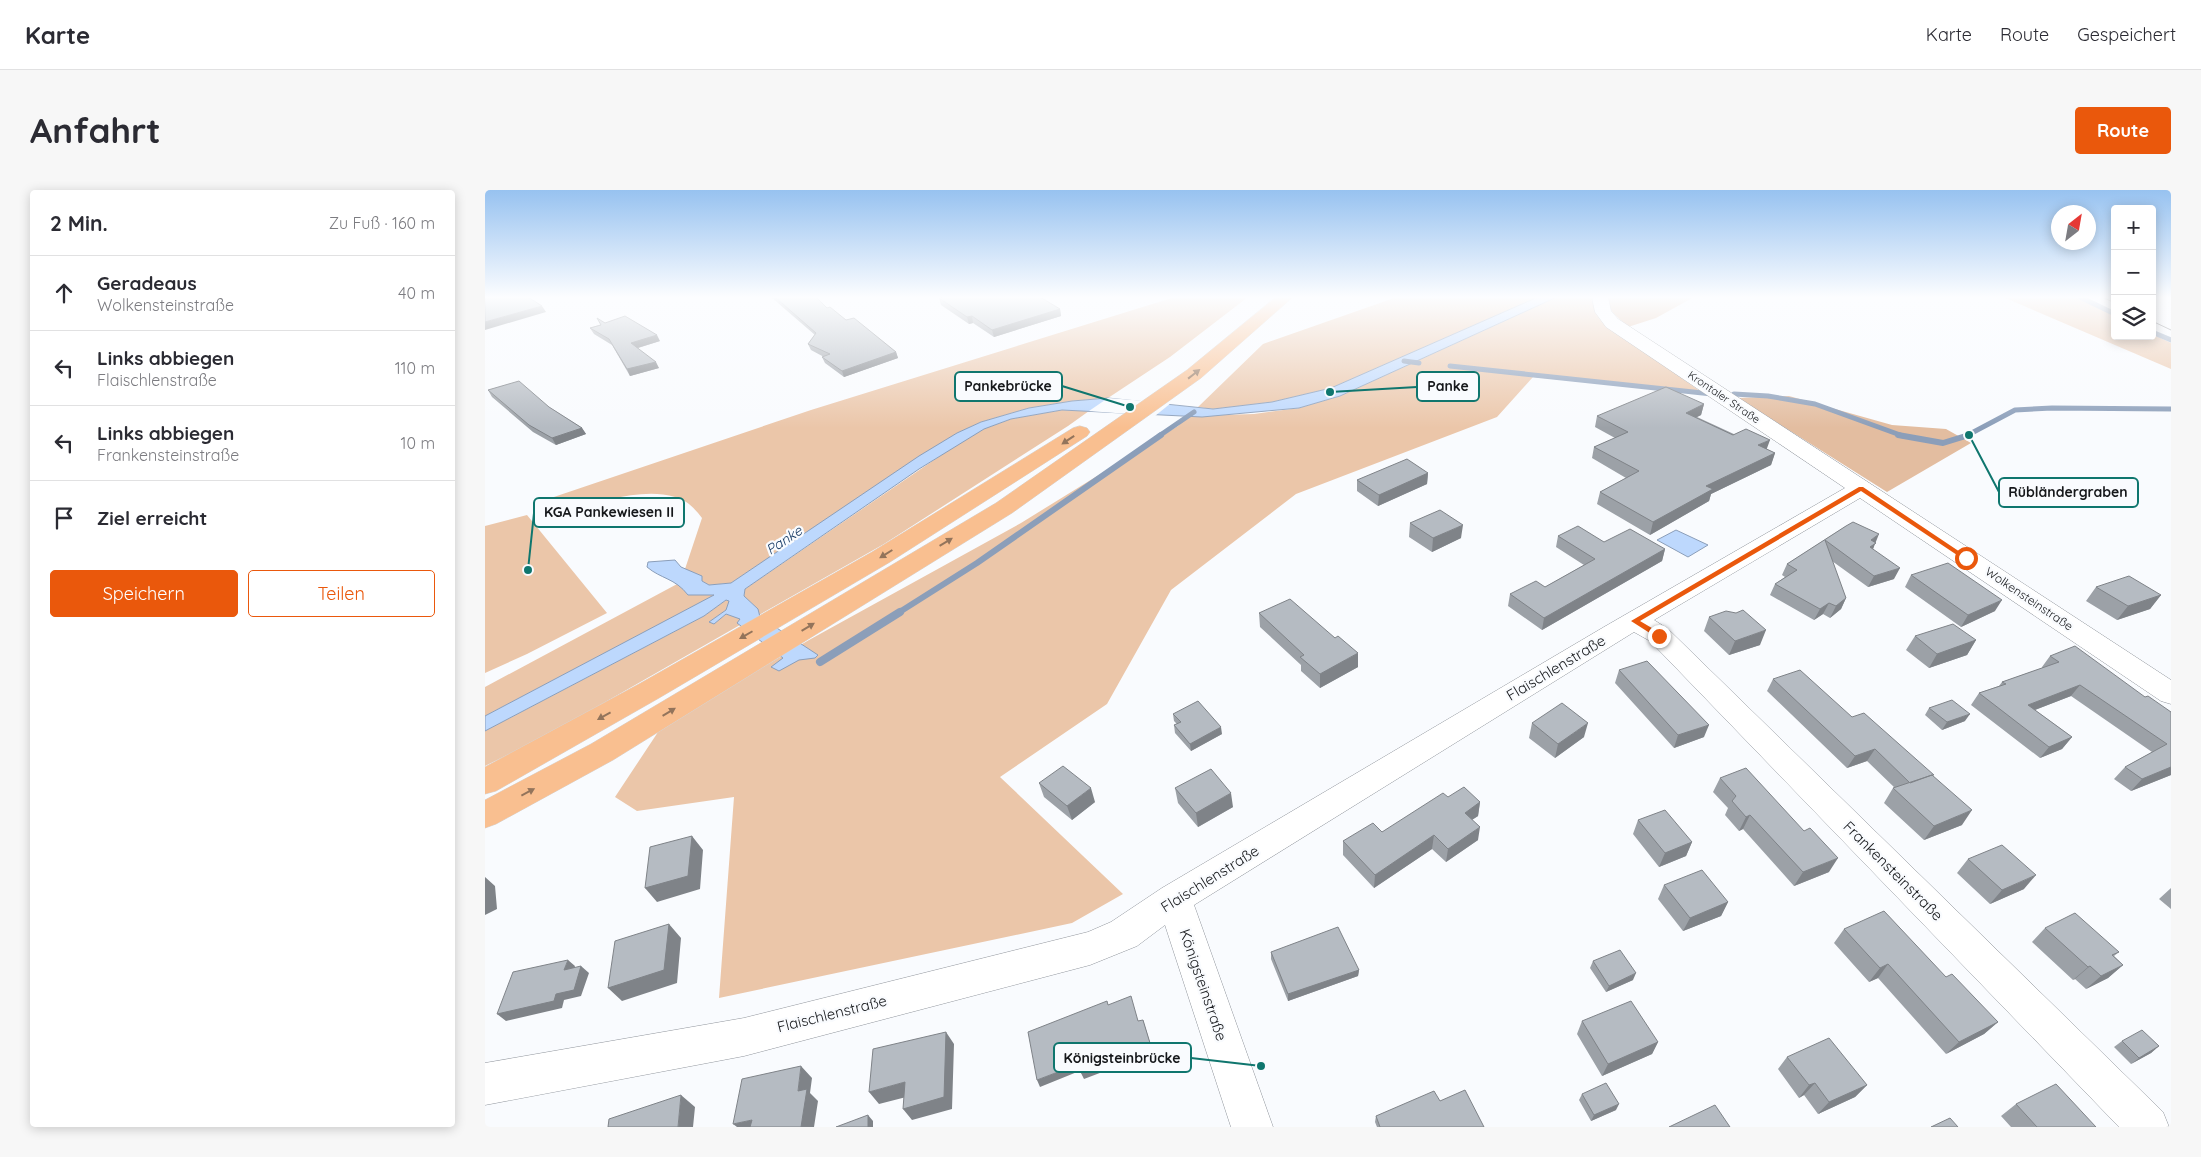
<!DOCTYPE html>
<html lang="de">
<meta charset="utf-8">
<style>
body{margin:0;font-family:Quicksand,sans-serif;background:#f7f7f7;color:#2b2b33}
.controls{position:absolute;right:15px;top:15px;display:grid;overflow:hidden;border-radius:5px;box-shadow:0 2px 12px #0003}
.controls button{width:45px;height:45px;display:grid;place-items:center;padding:0;border:0;border-bottom:1px solid #e1e1e2;background:#fff;color:#2b2b33;font:25px sans-serif}
.compass{position:absolute;left:1566px;top:15px;width:45px;height:45px;border-radius:50%;background:#fff;box-shadow:0 2px 12px #0003;rotate:31deg}
.stop{position:absolute;width:15px;height:15px;margin:-11px;border:4px solid #ea580c;border-radius:50%;background:#fff}
.stop.end{background:#ea580c;border-color:#fff;box-shadow:0 1px 5px #0008}
.list{margin:0;padding:0;list-style:none}
h2{display:flex;justify-content:space-between;align-items:center;height:65px;margin:0;padding:0 20px;font-size:21px}
h2 small{font-size:16px;font-weight:400;color:#7c7c81}
.list li{display:grid;grid-template-columns:32px 1fr auto;gap:15px;align-items:center;box-sizing:border-box;height:75px;padding:0 20px;border-top:1px solid #e1e1e2}
.list b{display:block;font-size:19px;white-space:nowrap}
.list p{margin:0;font-size:16px;white-space:nowrap;color:#7c7c81}
.list em{font-size:16px;font-style:normal;color:#7c7c81}
.actions{display:flex;gap:10px;padding:15px 20px}
.actions a{flex:1;padding:11px 0;border:1px solid #ea580c;border-radius:5px;text-align:center;font-size:18px;color:#ea580c}
.actions .main{background:#ea580c;color:#fff}
.icon{flex:none;width:28px;height:28px;fill:none;stroke:currentColor;stroke-width:2;stroke-linecap:round;stroke-linejoin:round}
.map{position:relative;flex:none;width:1686px;height:937px;overflow:hidden;border-radius:5px}
header{display:flex;align-items:center;gap:30px;box-sizing:border-box;height:70px;padding:0 25px;background:#fff;border-bottom:1px solid #e1e1e2}
header strong{font-size:24px}
nav{display:flex;gap:28px;margin-inline-start:auto;font-size:18px}
.intro{display:flex;align-items:center;justify-content:space-between;box-sizing:border-box;height:120px;padding:0 30px}
h1{margin:0;font-size:35px}
.button{padding:12px 22px;border-radius:5px;background:#ea580c;color:#fff;font-size:18px;font-weight:700}
main{display:flex;gap:30px;padding:0 30px}
aside{flex:1;background:#fff;border-radius:5px;box-shadow:0 2px 12px #0003}
.map>svg:first-child{display:block}
</style>
<header>
<strong>Karte</strong>
<nav><a>Karte</a><a>Route</a><a>Gespeichert</a></nav>
</header>
<div class="intro"><h1>Anfahrt</h1><a class="button">Route</a></div>
<main>
<aside>
<h2>2 Min.<small>Zu Fuß · 160 m</small></h2>
<ul class="list">
<li><svg class="icon" aria-label="ahead" viewBox="0 0 24 24"><path d="M12 20V5M6 11l6-6 6 6"/></svg><div><b>Geradeaus</b><p>Wolkensteinstraße</p></div><em>40 m</em></li>
<li><svg class="icon" aria-label="left" viewBox="0 0 24 24"><path d="M17 20v-9H6M10 6l-5 5 5 5"/></svg><div><b>Links abbiegen</b><p>Flaischlenstraße</p></div><em>110 m</em></li>
<li><svg class="icon" aria-label="left" viewBox="0 0 24 24"><path d="M17 20v-9H6M10 6l-5 5 5 5"/></svg><div><b>Links abbiegen</b><p>Frankensteinstraße</p></div><em>10 m</em></li>
<li><svg class="icon" aria-label="arrive" viewBox="0 0 24 24"><path d="M6 21V4h12l-3 4 3 4H6"/></svg><div><b>Ziel erreicht</b></div></li>
</ul>
<div class="actions"><a class="main">Speichern</a><a>Teilen</a></div>
</aside>
<div class="map">
<svg width="1686" height="937" viewBox="0 0 1686 937">
<rect width="100%" height="100%" fill="#f9fbfe"/>
<!-- green -->
<path fill="#ebc6a9" d="M690,107h73l-78,60 -62,41 -36,3 -43,7 -48,14 -24,11 -226,150 -22,2 -7,-4 -1,-5 -16,-7 17,-51c-7,-9 -15,-18 -27,-21 -33,-10 -71,6 -104,8 -7,1 -15,0 -23,0l-3,-5 266,-90z
M912,107h141l-207,91 -59,14 -59,7 -15,-2 65,-63z
M1072,107h38l-1,4 11,22 99,71 -171,-17 -36,40 -201,77 -125,96 -64,114 -107,73 123,117 -51,29 -353,75 15,-201 -97,14 -22,-14 47,-71 147,-86 212,-117 157,-97 10,-10 66,-2 45,-6 41,-12z
M1518,107h76l36,18v21h37v-2l19,9v26z
M577,220l27,1 -21,15 -184,118 -125,71 -1,-6 -14,-13 1,-7 208,-142 31,-18 27,-10z
M42,325l80,98 -80,41 -42,19v-147z
M194,393l9,12h27l-230,121v-29z
M241,410l4,1 -4,9 -17,12 5,2 12,-10 15,5 -3,3 2,3 -194,111 -61,30v-35l219,-115z"/>
<!-- forest -->
<path fill="#e3bda0" d="M1124,107h85l-38,21 -28,9 -15,-14 -7,-12z
M1304,206l103,29 54,4 25,14 -84,49 -149,-94z"/>
<!-- water -->
<path fill="#bdd8fd" stroke="#8b9eb9" d="M1053,107h19l-217,99 -41,12 -97,9 -140,-7 -51,9 -27,10 -65,40 -174,120 -1,7 14,13 2,8 58,38 -3,3 -16,2 -20,11 -8,-4 12,-9 -46,-35 3,-4 -14,-5 -12,10 -5,-2 17,-12 3,-9 -3,-1 -22,16 -219,115v-15l229,-121h-26c-13,-17 -27,-16 -41,-28l1,-5 27,-2 6,7 21,9v5l7,4 22,-2 188,-127 38,-23 24,-11 48,-14 43,-7 36,-3 105,11 59,-7 59,-14z
M1191,340l32,15 -20,12 -31,-17z"/>
<!-- pier -->
<path fill="#f9fbfe" d="M623,208l63,5 -16,13 -66,-5z"/>
<g fill="none" stroke-linecap="round" stroke-linejoin="round">
<!-- stream-far2 -->
<path stroke="#8b9eb9" stroke-width="5" d="M1595,107l35,17
M1667,142l19,8
M919,171l15,2
M965,176l262,28
M1249,204l34,2 47,8 88,32
M674,246l35,-24
M1481,246l49,-26 37,-2 119,1"/>
<!-- stream-far1 -->
<path stroke="#8b9eb9" stroke-width="6" d="M1413,245l45,8 26,-8
M413,423l79,-50 184,-128"/>
<!-- stream -->
<path stroke="#8b9eb9" stroke-width="8" d="M335,472l80,-50"/>
<!-- minor casing -->
<g stroke="#90959c" stroke-width="1">
<path id="minor" d="M1107,107h16l3,14 7,8 553,361v24l-10,-3 -301,-203 -206,122 14,9 495,483 6,15h-50l-469,-486 -16,-9 -440,273 79,222h-42l-66,-202 -28,21 -47,19 -346,91 -259,49v-42l259,-45 344,-86 23,-10 51,-34 442,-261 241,-139 -239,-161 -11,-15z"/>
</g>
<!-- highway casing -->
<g stroke="#d5d5d6" stroke-width="1">
<path id="highway" d="M791,107h17l-92,81 -189,135 -399,247 -117,64 -11,4v-28l106,-56 405,-241 191,-133z
M595,236l7,2 3,4 -3,4 -197,126 -231,136 -163,93 -11,3v-27l154,-83 233,-132 201,-124z"/>
</g>
<!-- minor -->
<use href="#minor" fill="#fff" fill-rule="evenodd"/>
<!-- highway -->
<use href="#highway" fill="#f9bf90" fill-rule="evenodd"/>
<!-- tram -->
<path stroke="#6a6c6f" stroke-width="1" d="M1617,107l13,6
M1667,131l19,9"/>
</g>
<!-- wall -->
<path fill="#9ca1a7" d="M286,107h45l11,11 69,44 2,6 -54,19 -19,-14 -3,-6h2l-13,-7 -3,-6 7,-9z
M454,108l121,11 1,7 -67,21 -21,-14 -4,1 -28,-19z
M120,133l55,18 -22,7 21,20 -29,8 -18,-31 -18,-11 -4,-6z
M3,200l61,17 33,21 4,6 -30,11 -23,-13 -41,-35z
M1219,214l-3,11 -4,2 78,36 -4,12 -60,29 -2,7 -59,34 -53,-31 3,-12 26,-14 -34,-20 2,-11 21,-9 -20,-11 2,-11z
M943,283l-1,11 -49,22 -21,-15v-11z
M925,333l51,15 -29,14 -23,-15z
M1361,336l29,16 -2,7 21,30 -26,8 -36,-26 14,37 -5,11 -11,9 -7,-4 -9,6 -44,-25 5,-11 10,-7 -3,-2 5,-11z
M1073,346l46,6 61,7 -3,12 -120,69 -34,-24 2,-12 35,-7 39,-22 -28,-18z
M1426,385l84,36 -34,16 -56,-40z
M1611,397l65,8 -11,14 -33,11 -31,-19z
M774,423l99,54 -38,21 -19,-17v-6l-41,-38z
M1224,427l51,28 -31,10 -25,-24z
M1430,446l61,4 -9,15 -38,13 -23,-18z
M1565,466l95,41 26,15v63l-40,16 -17,-12 11,-12 27,-15 -81,-56 -36,14 37,27 -10,12 -22,9 -69,-53 8,-12 20,-7 3,-4 40,-14v-1z
M1134,480l85,67 -30,11 -59,-65z
M1288,489l79,38 81,59 29,49 -38,15 -40,-37 9,-15h2l-28,-27 -20,7 -80,-77z
M1444,518l36,13 -23,9 -17,-15z
M688,524l49,20 -31,17 -16,-18 -1,-8 3,-1 -3,-3z
M1047,533l52,14 -29,21 -26,-20z
M1235,588l109,94 -35,14 -51,-57 -4,2 -14,-16 3,-7 -15,-16z
M554,593l56,19 -23,18 -28,-23z
M690,598l58,19 -35,20 -20,-24z
M963,607l32,5 -2,14 -6,4 6,20 -32,22 -14,-13 -58,39 -31,-33v-14l39,-9z
M1153,630l54,22 -6,14 -27,11 -26,-33z
M1483,669l56,30 -34,15 -33,-31z
M1179,695l64,17 -7,14 -38,15 -25,-32z
M1686,698v21l-12,-10z
M1560,738l74,24 -5,4 9,9 -15,13 -22,11 -11,-10 -2,1 -41,-38z
M1359,739l102,48 52,45 -14,12 -38,20 -68,-76 -9,4 -35,-39z
M786,762l88,18 -1,6 -70,25 -17,-42z
M1108,771l40,19 -27,12 -16,-24z
M1097,831l76,21 -6,12 -50,22 -25,-42z
M1637,851l37,5 -8,7 -20,11 -17,-17z
M1302,867l80,28 -12,12 -37,17 -14,-19 -5,3 -21,-29z
M1097,904l34,16 -25,11 -12,-21z
M955,911l44,26h-107l-2,-5 1,-6z
M1531,914l80,23h-85l-10,-11z"/>
<!-- shaded-wall -->
<path fill="#7f8388" d="M57,116l4,6 -61,18v-8z
M575,119l1,7 -67,21 -2,-7z
M487,126l1,7 -4,1 -2,-7z
M172,145l3,6 -26,8 -3,-6z
M411,162l2,6 -54,19 -2,-6z
M171,172l3,6 -29,8 -3,-7z
M1219,214l-3,11 -18,9 3,-11z
M97,238l4,6 -30,11 -4,-7z
M1285,250l-4,11 -8,-6z
M1290,263l-4,12 -60,29 -2,7 -59,34 3,-13 53,-36z
M943,283l-1,11 -49,22 1,-11z
M978,335l-2,13 -29,14 1,-14z
M1394,344l-8,20 -7,4 7,-18z
M1180,359l-3,12 -120,69 2,-12z
M1415,378l-6,11 -26,8 6,-11z
M1676,405l-11,14 -33,11 11,-14z
M1361,408l-5,11 -11,9 6,-12z
M1517,410l-7,11 -34,16 7,-12z
M1344,413l-6,11 -9,6 6,-11z
M1281,440l-6,15 -31,10 6,-14z
M1491,450l-9,15 -38,13 8,-14z
M873,463v14l-38,21v-14z
M1595,495l-9,11 -52,20 9,-11z
M1485,524l-5,7 -23,9 5,-8z
M1103,533l-4,14 -29,21 3,-14z
M1224,535l-5,12 -30,11 4,-13z
M736,537l1,7 -31,17 -1,-7z
M1587,547l-10,12 -22,9 9,-11z
M1390,559l-8,12 -20,7 8,-12z
M1686,577v8l-40,16 11,-12z
M606,598l4,14 -23,18 -5,-14z
M746,603l2,14 -35,20 -2,-14z
M995,612l-2,14 -16,10 3,-13z
M1487,620l-10,15 -38,15 10,-14z
M1265,625l-7,14 -4,2 7,-14z
M995,637l-2,13 -32,22 2,-13z
M949,645l-2,14 -58,39 1,-13z
M207,646l11,14 -3,39 -43,13 -12,-14z
M1207,652l-6,14 -27,11 6,-14z
M1353,668l-9,14 -35,14 9,-14z
M1551,685l-12,14 -34,15 12,-14z
M0,687l10,9 2,23 -12,6z
M1243,712l-7,14 -38,15 7,-13z
M184,734l12,14 -4,45 -55,18 -14,-13z
M83,770l7,6 -3,11 -8,-7z
M1403,774l-10,14 -9,4 11,-14z
M1638,775l-15,13 -22,11 15,-13z
M96,776l8,7 -8,23 -17,4 -2,8 -56,13 -9,-7 59,-20z
M1605,776l-15,13 -2,1 15,-13z
M874,780l-1,6 -70,25v-7z
M1151,783l-3,7 -27,12 3,-6z
M658,830l9,29 -6,3 1,3 -63,24 -3,-6z
M1513,832l-14,12 -38,20 13,-12z
M461,842l8,12 -2,65 -40,11 -9,-11z
M1173,852l-6,12 -50,22 6,-12z
M1674,856l-8,7 -20,11 8,-6z
M594,874l3,6 -42,17 -3,-7z
M316,876l11,12 -2,15 8,8 -4,26h-13l-3,-36z
M420,892l9,13 -35,9 -10,-12z
M1330,893l-11,12 -5,3 10,-13z
M1382,895l-12,12 -37,17 11,-12z
M196,905l14,12 -2,20h-15z
M1134,914l-3,6 -25,11 3,-6z
M383,925l5,6v6h-5z
M267,930l8,7h-23l-4,-3z"/>
<!-- building -->
<path fill="#b5bbc2" stroke="#7f8388" d="M0,107h43l14,9 -57,16z
M290,107h41l11,11 3,-1 16,13 8,-2 42,34 -54,19 -20,-14 8,-3 -22,-10 8,-11z
M460,107h95l20,12 -68,21 -20,-14 -5,1 -28,-19z
M140,126l32,19 -26,8 25,19 -29,7 -18,-30 -19,-11 11,-3 -4,-7 8,5z
M34,191l30,26 33,21 -30,10 -23,-13 -41,-35z
M1181,197l38,17 -18,9 47,22 13,-6 24,11 -12,5 17,8 -69,33 7,3 -60,33 -53,-30 39,-21 -45,-24 34,-15 -31,-16z
M922,269l21,14 -49,22 -22,-15z
M955,320l23,15 -30,13 -23,-15z
M1368,332l26,12 -8,6 5,3 -6,4 30,21 -26,8 -49,-36 21,58 -10,8 -7,-3 -9,6 -45,-25 22,-14 -10,-6 59,-38z
M1093,336l26,16 26,-13 35,20 -121,69 -34,-24 26,-13 9,6 50,-28 -37,-23z
M1463,373l54,37 -34,15 -57,-40z
M1644,386l32,19 -33,11 -32,-19z
M805,409l45,39 3,-2 20,17 -38,21 -20,-17 4,-2 -45,-42z
M1258,420l23,20 -31,11 -26,-24 17,-6 10,2z
M1468,434l23,16 -39,14 -22,-18z
M1590,456l70,51 3,-1 23,16v55l-29,12 -17,-12 42,-23 -87,-59 -52,20 44,32 -23,10 -70,-54 27,-9 -4,-2 57,-20 -9,-6z
M1162,471l62,64 -31,10 -59,-65z
M1315,480l52,47 12,-4 70,62h-2l-22,8 -35,-34 -20,7 -82,-77z
M1467,510l18,14 -23,8 -18,-14z
M713,511l23,26 -31,17 -16,-19 7,-3 -8,-8z
M1077,513l26,20 -30,21 -26,-21z
M578,576l28,22 -24,18 -28,-23z
M1261,578l58,63 6,-3 28,30 -35,14 -53,-57 -4,2 -14,-16 4,-5 -16,-18z
M726,579l20,24 -35,20 -21,-25z
M1447,585l40,35 -38,16 -41,-38z
M979,597l16,15 -15,11 15,14 -32,22 -14,-14 -59,40 -32,-34 30,-18 9,9 61,-39 5,4z
M1180,620l27,32 -27,11 -27,-33z
M207,646l-4,40 -43,12 5,-41z
M1517,655l34,30 -34,15 -34,-31z
M1217,680l26,32 -38,16 -26,-33z
M1399,721l62,66 6,-3 46,48 -39,20 -71,-78 -8,4 -36,-39z
M1590,723l44,39 -7,3 11,10 -22,11 -11,-10 -2,1 -43,-39z
M184,734l-5,46 -56,18 7,-47z
M853,737l21,43 -71,24 -17,-42z
M1135,760l16,23 -27,13 -16,-25z
M83,770l-4,10 17,-4 -7,24 -18,4 -2,7 -57,13 16,-42z
M646,806l7,25 5,-1 7,23 -6,2 1,4 -64,24 -2,-9 -42,16 -9,-48 79,-31 1,4z
M1146,811l27,41 -50,22 -26,-43z
M1657,840l17,16 -20,12 -17,-17z
M461,842l-2,65 -41,12 2,-27 -36,10 4,-43z
M1344,848l38,47 -38,17 -14,-19 -6,2 -22,-28z
M316,876l-3,25 9,-2 -6,38h-51l2,-7 -19,4 9,-45z
M1121,893l13,21 -25,11 -12,-21z
M1571,894l40,43h-59l-21,-23z
M980,900l19,37h-104l-4,-11 58,-25 6,10z
M196,905l-3,32h-70l1,-8z
M1230,915l15,22h-61z
M383,925v12h-32z
M1465,928l8,9h-27z"/>
<!-- one-way arrows -->
<defs><path id="oneway-solid" d="M-6-.8H1V-3.2L6.5 0L1 3.2V.8H-6Z" transform="scale(1.25)"/></defs>
<g fill="#93745b">
<use href="#oneway-solid" transform="translate(709 184) rotate(-38)"/>
<use href="#oneway-solid" transform="translate(583 250) rotate(146)"/>
<use href="#oneway-solid" transform="translate(461 352) rotate(-31)"/>
<use href="#oneway-solid" transform="translate(401 364) rotate(148)"/>
<use href="#oneway-solid" transform="translate(323 437) rotate(-31)"/>
<use href="#oneway-solid" transform="translate(261 445) rotate(150)"/>
<use href="#oneway-solid" transform="translate(184 522) rotate(-31)"/>
<use href="#oneway-solid" transform="translate(119 526) rotate(151)"/>
<use href="#oneway-solid" transform="translate(43 602) rotate(-28)"/>
</g>
<!-- sky -->
<linearGradient id="sky" x2="0" y2="1"><stop stop-color="#97c2f0"/><stop offset="0.45" stop-color="#fcfdff"/><stop offset="1" stop-color="#fcfdff" stop-opacity="0"/></linearGradient>
<rect width="1686" height="238" fill="url(#sky)"/>
<!-- route -->
<path fill="#ea580c" d="M1374,297h4l106,71 -6,1 -102,-68 -221,130 22,13v3h-6l-25,-16z"/>
<g text-anchor="middle" stroke-width="4.5" stroke-linejoin="round" paint-order="stroke">
<!-- far-street labels -->
<g font-size="11" fill="#16181b" stroke="#f9fbfe">
<text transform="translate(1239 207) rotate(34)" y="4">Krontaler Straße</text>
</g>
<!-- street labels -->
<g font-size="12" fill="#16181b" stroke="#f9fbfe">
<text transform="translate(1544 409) rotate(34)" y="4">Wolkensteinstraße</text>
</g>
<!-- water labels -->
<g font-size="14" font-style="italic" fill="#0e335f" stroke="#f9fbfe">
<text transform="translate(299 350) rotate(-34)" y="5">Panke</text>
</g>
<!-- near-street labels -->
<g font-size="15" fill="#16181b" stroke="#f9fbfe">
<text transform="translate(1071 478) rotate(-31)" y="5">Flaischlenstraße</text>
<text transform="translate(1408 681) rotate(45)" y="5">Frankensteinstraße</text>
<text transform="translate(725 689) rotate(-32)" y="5">Flaischlenstraße</text>
<text transform="translate(718 795) rotate(71)" y="5">Königsteinstraße</text>
<text transform="translate(347 824) rotate(-14)" y="5">Flaischlenstraße</text>
</g>
</g>
<!-- callouts -->
<path fill="none" stroke="#0f766e" stroke-width="2" d="M645 217L577 196M845 202L932 197M1484 245L1514 302M43 380L49 323M776 876L706 868"/>
<g fill="#0f766e" stroke="#f9fbfe" stroke-width="2">
<circle cx="645" cy="217" r="5"/>
<circle cx="845" cy="202" r="5"/>
<circle cx="1484" cy="245" r="5"/>
<circle cx="43" cy="380" r="5"/>
<circle cx="776" cy="876" r="5"/>
</g>
<g fill="#f9fbfe" stroke="#0f766e" stroke-width="2">
<rect x="470" y="182" width="107" height="29" rx="5"/>
<rect x="932" y="182" width="62" height="29" rx="5"/>
<rect x="1514" y="288" width="139" height="29" rx="5"/>
<rect x="49" y="308" width="150" height="29" rx="5"/>
<rect x="569" y="853" width="137" height="29" rx="5"/>
</g>
<g font-size="14" text-anchor="middle" font-weight="bold" fill="#16181b">
<text x="523" y="201">Pankebrücke</text>
<text x="963" y="201">Panke</text>
<text x="1583" y="307">Rübländergraben</text>
<text x="124" y="327">KGA Pankewiesen II</text>
<text x="637" y="873">Königsteinbrücke</text>
</g>
</svg>
<div class="controls">
<button>+</button>
<button>−</button>
<button><svg class="icon" aria-label="layers" viewBox="0 0 24 24"><path d="M12 4l9 5-9 5-9-5zM3 14l9 5 9-5"/></svg></button>
</div>
<svg class="compass" viewBox="-18 -18 36 36"><path d="M0-13l5 13h-10z" fill="#e53935"/><path d="M0 13l5-13h-10z" fill="#7c7c81"/></svg>
<div class="stop" style="left:1481px;top:368px"></div>
<div class="stop end" style="left:1174px;top:446px"></div>
</div>
</main>
